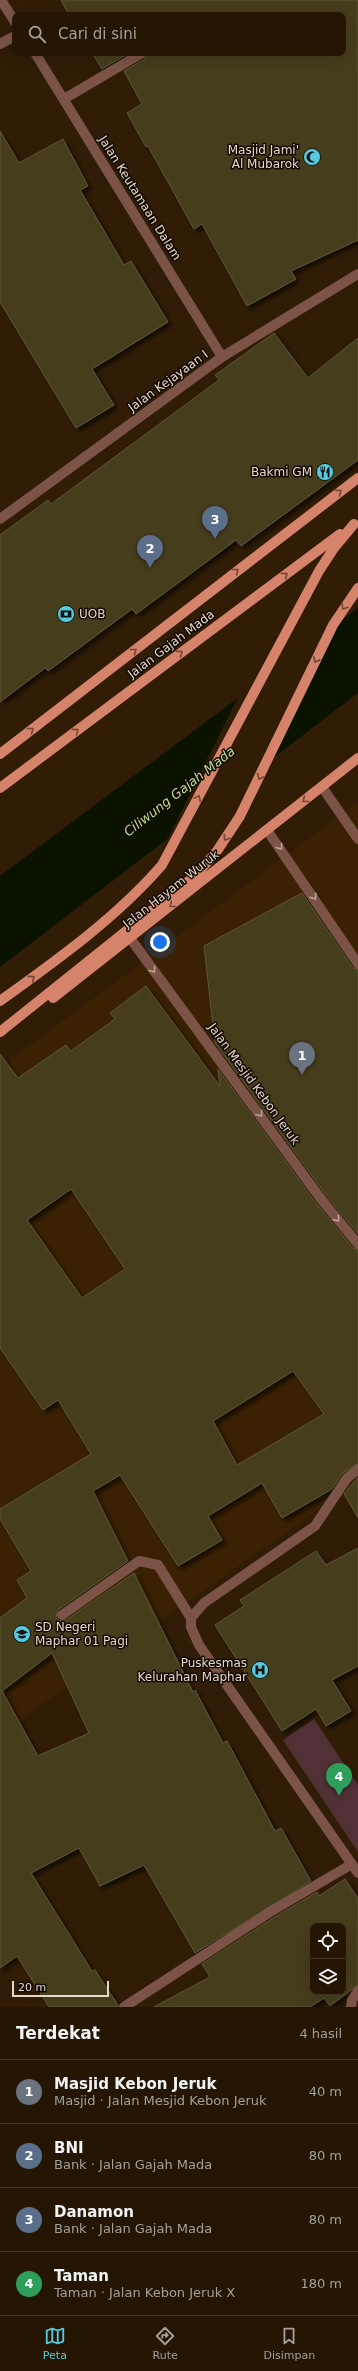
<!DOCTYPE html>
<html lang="id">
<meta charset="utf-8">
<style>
body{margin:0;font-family:"DejaVu Sans",sans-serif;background:#312313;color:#f1f3f6}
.controls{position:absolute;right:12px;bottom:12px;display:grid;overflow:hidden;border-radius:8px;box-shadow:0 4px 16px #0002}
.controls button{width:36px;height:36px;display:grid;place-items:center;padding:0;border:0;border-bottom:1px solid #423526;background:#251604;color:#f1f3f6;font:20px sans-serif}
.scale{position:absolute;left:12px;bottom:10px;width:97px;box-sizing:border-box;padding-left:4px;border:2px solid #e5d7ca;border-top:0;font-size:11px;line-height:14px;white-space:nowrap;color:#e5d7ca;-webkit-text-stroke:3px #120903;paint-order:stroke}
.you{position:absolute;left:160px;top:942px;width:14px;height:14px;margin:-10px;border:3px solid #fff;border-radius:50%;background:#1a73e8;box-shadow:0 0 0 6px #1a73e833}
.badge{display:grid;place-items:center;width:26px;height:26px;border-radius:50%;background:#55cadf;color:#fff;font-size:13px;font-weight:700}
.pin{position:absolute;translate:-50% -33px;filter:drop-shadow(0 1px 2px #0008)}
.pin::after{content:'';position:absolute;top:21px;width:14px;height:12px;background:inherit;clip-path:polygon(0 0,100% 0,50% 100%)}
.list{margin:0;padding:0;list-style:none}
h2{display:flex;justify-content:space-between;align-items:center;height:52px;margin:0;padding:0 16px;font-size:17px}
h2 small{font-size:13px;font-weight:400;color:#a39f9a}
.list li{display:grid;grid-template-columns:26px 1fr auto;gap:12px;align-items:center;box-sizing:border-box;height:64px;padding:0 16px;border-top:1px solid #423526}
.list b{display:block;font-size:15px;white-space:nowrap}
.list p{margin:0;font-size:13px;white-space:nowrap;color:#a39f9a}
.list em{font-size:13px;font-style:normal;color:#a39f9a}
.icon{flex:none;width:22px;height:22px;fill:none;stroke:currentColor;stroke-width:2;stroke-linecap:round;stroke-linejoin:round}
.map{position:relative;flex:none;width:358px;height:2007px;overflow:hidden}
.search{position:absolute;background:#251604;box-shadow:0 4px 16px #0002;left:12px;right:12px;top:12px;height:44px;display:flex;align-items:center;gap:10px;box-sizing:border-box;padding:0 14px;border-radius:8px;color:#a39f9a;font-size:15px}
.sheet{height:308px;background:#251604}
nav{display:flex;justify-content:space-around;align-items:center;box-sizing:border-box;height:56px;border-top:1px solid #423526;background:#251604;font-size:11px;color:#a39f9a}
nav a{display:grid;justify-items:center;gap:2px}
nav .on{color:#55cadf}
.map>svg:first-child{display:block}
</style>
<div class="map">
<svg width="358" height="2007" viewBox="0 0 358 2007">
<defs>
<filter id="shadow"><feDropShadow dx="3.5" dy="3.5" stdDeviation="2" flood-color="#0009"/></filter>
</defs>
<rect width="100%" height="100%" fill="#311d06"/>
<!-- built -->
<path fill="#3a2103" d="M358,802v680l-358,252v-666z"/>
<!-- green -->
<path fill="#503136" d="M314,1719l44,66v67l-75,-112z"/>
<!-- water -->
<path fill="#0a1200" d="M358,608v85l-358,274v-91z"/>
<!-- pier -->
<path fill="#311d06" d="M336,623l-63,137 -106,80 72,-145z"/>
<!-- building -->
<path fill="#443c1e" stroke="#5f5738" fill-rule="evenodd" filter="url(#shadow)" d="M61,0h297v240l-67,31 5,8 -49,27 -45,-82 -8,5 -46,-83 -2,1 -19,-34 15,-9 -18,-33 21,-12 3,-6h195v-38h-274z
M92,53h37l-27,16z
M0,131l19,32 44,-24 25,47 -8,4 44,75 7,-4 37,61 -76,47 22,36 -38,23 -76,-126z
M274,333l34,45 50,-40v122l-117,86 -5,-6 -100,74 -4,-5 -84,62 -3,-3 -45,34v-167l48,-35 3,4 168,-124 -4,-5z
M302,893l51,75 5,2v264l-32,-39 -111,-152 -11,-97z
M146,986l74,100 -2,-17 98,134 37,45 5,2v213l-15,10 -11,16 -50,29 -20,-35 -54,33 14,24 -44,26 -58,-91 -27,16 35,70 -70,49 -2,8 4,3 6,-1 68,-47 59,119 2,-2 28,53 4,-2 48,90 6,-3 30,53 -116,72 -51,-88 -44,21 -21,-38 -48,25 61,98 3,-1 23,35v2h-69l-32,-51 -17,12v-350l27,-20 -10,-18 14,-9 -31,-52v-10l91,-55 -33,-54 -15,10 -43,-62v-294l18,24 48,-33 5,6 44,-32 -5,-6zM71,1189l54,80 -43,29 -55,-78zM293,1371l31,43 -87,51 -24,-44zM52,1653l37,80 -51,23 -36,-65z
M358,1477v41l-14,-24z
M358,1548v118l-26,14 19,31 -25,15 -10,-17 -34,22 -67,-106 29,-19 -4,-6 76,-49 10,14z
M345,1879l13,19v87l-28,21 -6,-8 -14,9h-156l56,-30 -8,-13 71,-46 44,-26 2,4zM313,1926h30v66h-30z"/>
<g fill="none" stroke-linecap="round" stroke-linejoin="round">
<!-- lane -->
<path stroke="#7b5447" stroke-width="10" d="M0,44l15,-8
M322,787l36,52
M267,830l91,134"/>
<!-- street -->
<path stroke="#7b5447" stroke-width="10" d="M1,0l14,22
M35,53l187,304
M64,99l78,-46
M0,519l222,-162 136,-83
M130,938l191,261 37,45
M62,1615l77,-54 19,4 33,53v9l8,18 159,228
M191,1618l13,-15 111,-77 32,-48 11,-9
M124,2007l146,-95 82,-48
M351,2007l1,-7 6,-9"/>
<!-- primary -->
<path stroke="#d5836a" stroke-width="10" d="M0,754l358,-276
M0,788l340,-254
M53,998l305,-240
M0,1001c57,-41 116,-83 162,-136l157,-294 15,-23 20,-24
M0,1032l195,-156 22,-25 23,-35 93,-191 25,-37"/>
</g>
<!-- one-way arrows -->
<defs><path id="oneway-chevron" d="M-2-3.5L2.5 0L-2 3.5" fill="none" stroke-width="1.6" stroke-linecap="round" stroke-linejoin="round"/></defs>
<g stroke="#744636">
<use href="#oneway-chevron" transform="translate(339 492) rotate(-36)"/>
<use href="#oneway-chevron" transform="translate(236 571) rotate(-38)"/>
<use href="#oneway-chevron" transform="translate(285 575) rotate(-37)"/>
<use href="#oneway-chevron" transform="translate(344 607) rotate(123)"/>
<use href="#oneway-chevron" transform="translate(134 651) rotate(-38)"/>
<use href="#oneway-chevron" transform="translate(180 653) rotate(-37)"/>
<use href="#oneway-chevron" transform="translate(316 660) rotate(116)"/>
<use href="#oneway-chevron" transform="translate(31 730) rotate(-38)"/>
<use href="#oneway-chevron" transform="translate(76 731) rotate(-37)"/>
<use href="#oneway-chevron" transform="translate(260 777) rotate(116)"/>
<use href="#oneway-chevron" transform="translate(198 798) rotate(-62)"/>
<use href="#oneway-chevron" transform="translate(305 800) rotate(142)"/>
<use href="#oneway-chevron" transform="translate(226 838) rotate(123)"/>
<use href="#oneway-chevron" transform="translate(172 905) rotate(142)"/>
<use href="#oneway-chevron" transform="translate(32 978) rotate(-37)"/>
</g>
<g stroke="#bba396">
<use href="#oneway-chevron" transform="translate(280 847) rotate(54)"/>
<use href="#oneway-chevron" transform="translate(314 897) rotate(56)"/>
<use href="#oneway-chevron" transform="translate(153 970) rotate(53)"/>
<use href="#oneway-chevron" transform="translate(260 1114) rotate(54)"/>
<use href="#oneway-chevron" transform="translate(337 1219) rotate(51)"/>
</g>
<!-- icons -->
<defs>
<g id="mosque-disc" transform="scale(0.9)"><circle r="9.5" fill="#55cadf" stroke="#120903"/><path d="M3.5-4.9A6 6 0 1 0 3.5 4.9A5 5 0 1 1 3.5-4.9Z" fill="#111"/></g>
<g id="restaurant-disc" transform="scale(0.9)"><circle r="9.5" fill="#55cadf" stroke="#120903"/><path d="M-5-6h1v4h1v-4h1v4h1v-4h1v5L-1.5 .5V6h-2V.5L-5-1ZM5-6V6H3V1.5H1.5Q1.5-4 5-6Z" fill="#111"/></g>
<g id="bank-disc" transform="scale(0.9)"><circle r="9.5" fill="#55cadf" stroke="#120903"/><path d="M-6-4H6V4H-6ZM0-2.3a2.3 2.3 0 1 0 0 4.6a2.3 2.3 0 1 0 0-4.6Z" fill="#111"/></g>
<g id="school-disc" transform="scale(0.9)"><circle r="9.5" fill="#55cadf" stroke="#120903"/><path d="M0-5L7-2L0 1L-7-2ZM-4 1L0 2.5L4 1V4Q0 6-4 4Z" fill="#111"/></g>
<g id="hospital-disc" transform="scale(0.9)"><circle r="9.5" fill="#55cadf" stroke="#120903"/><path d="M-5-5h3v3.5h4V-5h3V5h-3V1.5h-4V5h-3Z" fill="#111"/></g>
</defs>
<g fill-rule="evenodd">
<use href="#mosque-disc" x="312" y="157"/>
<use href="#restaurant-disc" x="325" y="472"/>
<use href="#bank-disc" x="66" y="614"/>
<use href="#school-disc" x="22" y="1634"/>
<use href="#hospital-disc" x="260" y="1670"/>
</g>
<g text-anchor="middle" stroke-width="3" stroke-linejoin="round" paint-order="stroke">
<!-- poi labels -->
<g font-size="12" fill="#e5d7ca" stroke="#120903" text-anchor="end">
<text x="299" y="154">Masjid Jami'<tspan x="299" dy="14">Al Mubarok</tspan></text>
<text x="312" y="476">Bakmi GM</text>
<text x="79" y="618" text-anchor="start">UOB</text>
<text x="35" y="1631" text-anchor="start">SD Negeri<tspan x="35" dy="14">Maphar 01 Pagi</tspan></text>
<text x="247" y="1667">Puskesmas<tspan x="247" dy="14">Kelurahan Maphar</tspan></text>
</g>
<!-- street labels -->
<g font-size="12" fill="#e5d7ca" stroke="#120903">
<text transform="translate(140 198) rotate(58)" y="4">Jalan Keutamaan Dalam</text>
<text transform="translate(168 381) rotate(-36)" y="4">Jalan Kejayaan I</text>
<text transform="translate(171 644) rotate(-37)" y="4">Jalan Gajah Mada</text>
<text transform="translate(171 889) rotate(-38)" y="4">Jalan Hayam Wuruk</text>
<text transform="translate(254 1084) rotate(54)" y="4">Jalan Mesjid Kebon Jeruk</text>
</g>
<!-- water labels -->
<g font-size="13" font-style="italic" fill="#c0da94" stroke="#120903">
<text transform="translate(179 791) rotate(-38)" y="5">Ciliwung Gajah Mada</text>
</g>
</g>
</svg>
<div class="controls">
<button><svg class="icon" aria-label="locate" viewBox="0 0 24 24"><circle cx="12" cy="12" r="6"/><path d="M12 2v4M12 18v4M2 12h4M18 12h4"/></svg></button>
<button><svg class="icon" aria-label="layers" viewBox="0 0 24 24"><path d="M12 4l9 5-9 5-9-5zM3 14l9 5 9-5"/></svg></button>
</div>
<div class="scale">20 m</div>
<div class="you"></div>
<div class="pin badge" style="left:302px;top:1075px;background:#6b7280">1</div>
<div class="pin badge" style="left:150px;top:568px;background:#5c6f8a">2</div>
<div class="pin badge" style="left:215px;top:539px;background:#5c6f8a">3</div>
<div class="pin badge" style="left:339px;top:1796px;background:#2e9e5b">4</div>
<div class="search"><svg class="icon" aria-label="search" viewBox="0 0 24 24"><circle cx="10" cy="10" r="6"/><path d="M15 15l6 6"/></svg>Cari di sini</div>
</div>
<section class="sheet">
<h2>Terdekat<small>4 hasil</small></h2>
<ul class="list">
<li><span class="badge" style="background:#6b7280">1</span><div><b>Masjid Kebon Jeruk</b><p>Masjid · Jalan Mesjid Kebon Jeruk</p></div><em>40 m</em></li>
<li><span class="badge" style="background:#5c6f8a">2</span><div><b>BNI</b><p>Bank · Jalan Gajah Mada</p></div><em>80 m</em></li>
<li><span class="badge" style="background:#5c6f8a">3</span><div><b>Danamon</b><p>Bank · Jalan Gajah Mada</p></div><em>80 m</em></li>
<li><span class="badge" style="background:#2e9e5b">4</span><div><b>Taman</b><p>Taman · Jalan Kebon Jeruk X</p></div><em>180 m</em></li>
</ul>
</section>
<nav>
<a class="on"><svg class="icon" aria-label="map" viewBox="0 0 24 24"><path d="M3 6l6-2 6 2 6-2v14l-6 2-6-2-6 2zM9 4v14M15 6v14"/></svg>Peta</a>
<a><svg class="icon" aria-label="directions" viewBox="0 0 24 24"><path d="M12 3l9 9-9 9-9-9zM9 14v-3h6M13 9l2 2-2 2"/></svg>Rute</a>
<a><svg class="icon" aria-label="saved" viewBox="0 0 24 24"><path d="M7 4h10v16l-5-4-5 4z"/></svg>Disimpan</a>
</nav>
